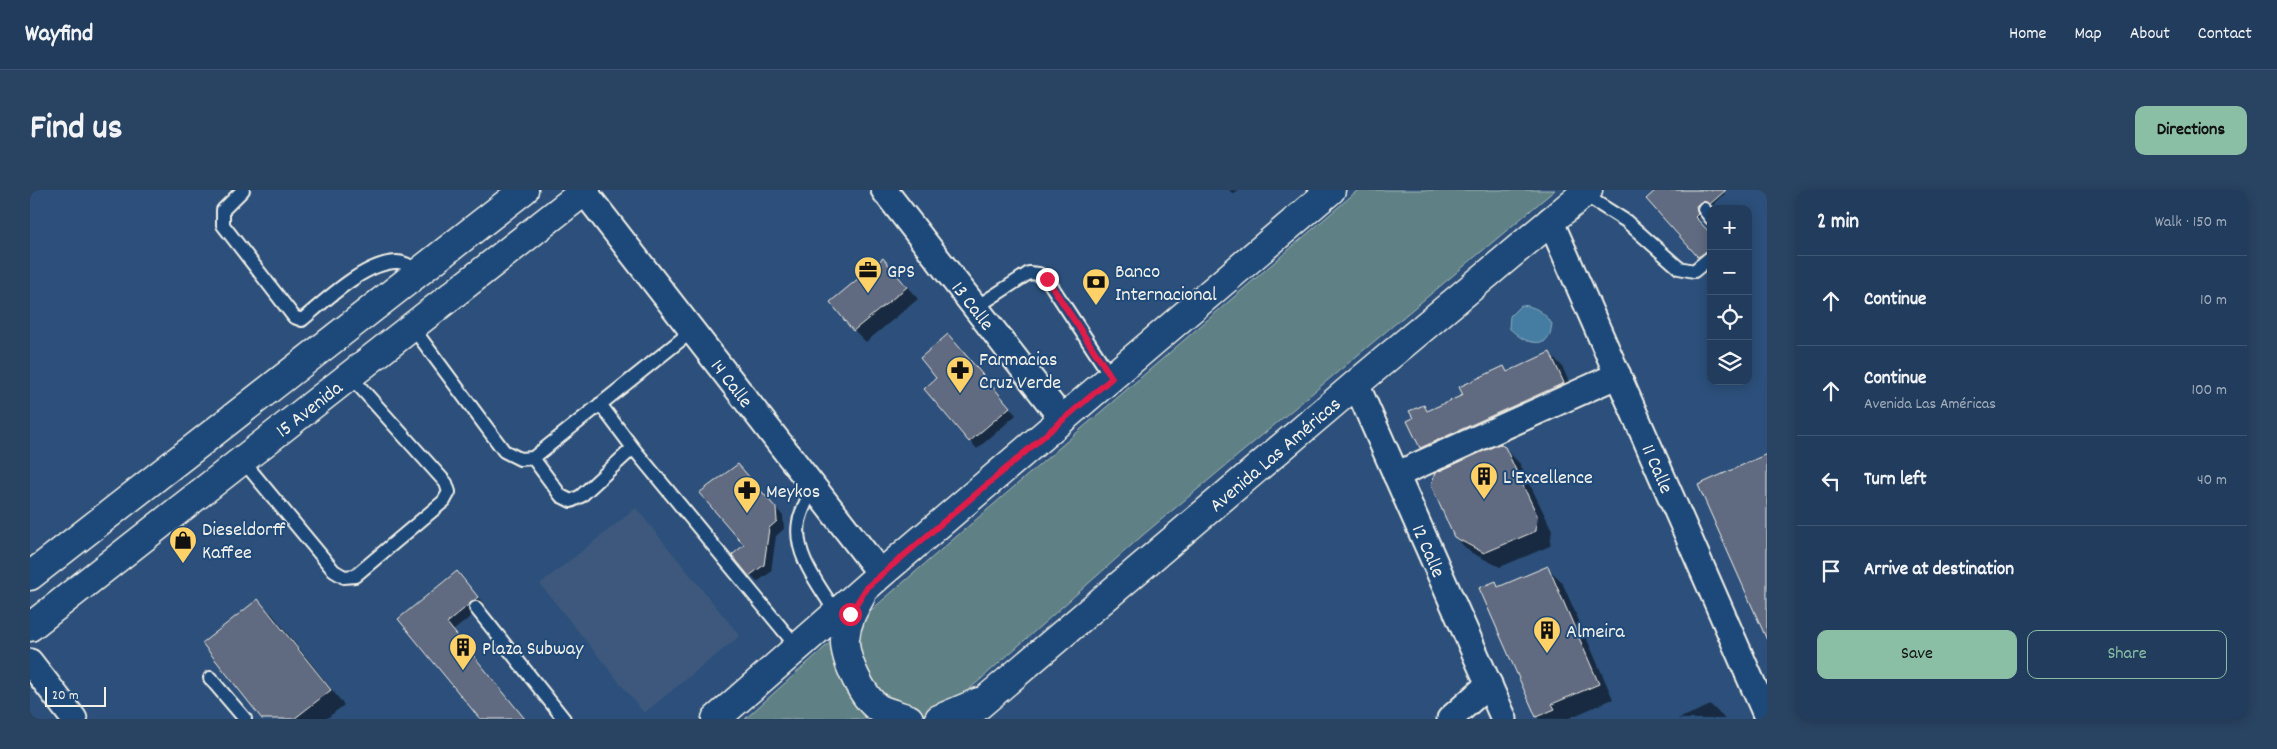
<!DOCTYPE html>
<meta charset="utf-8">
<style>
body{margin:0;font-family:Dekko,sans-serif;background:#294362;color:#f1f3f6}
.controls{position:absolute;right:15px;top:15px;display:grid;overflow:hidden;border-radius:10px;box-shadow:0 2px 12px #0003}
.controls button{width:45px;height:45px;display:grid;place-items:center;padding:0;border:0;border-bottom:1px solid #3e5672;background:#213c5c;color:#f1f3f6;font:25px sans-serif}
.scale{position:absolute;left:15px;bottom:12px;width:61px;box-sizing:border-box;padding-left:5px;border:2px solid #f4f1e8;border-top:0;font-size:14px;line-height:18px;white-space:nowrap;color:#f4f1e8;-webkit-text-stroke:4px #1f4a7a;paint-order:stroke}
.stop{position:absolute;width:15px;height:15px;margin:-11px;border:4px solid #e11d48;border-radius:50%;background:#fff}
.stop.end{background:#e11d48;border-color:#fff;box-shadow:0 1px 5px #0008}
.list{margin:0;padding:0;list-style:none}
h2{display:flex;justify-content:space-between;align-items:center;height:65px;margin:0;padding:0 20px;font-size:21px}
h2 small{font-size:16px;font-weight:400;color:#a2adbb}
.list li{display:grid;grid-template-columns:32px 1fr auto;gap:15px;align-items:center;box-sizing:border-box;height:90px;padding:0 20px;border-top:1px solid #3e5672}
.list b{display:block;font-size:19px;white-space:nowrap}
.list p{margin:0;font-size:16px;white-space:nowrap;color:#a2adbb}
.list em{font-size:16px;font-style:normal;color:#a2adbb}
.actions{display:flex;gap:10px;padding:15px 20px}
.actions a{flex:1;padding:11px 0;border:1px solid #8abfa5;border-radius:10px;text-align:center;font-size:18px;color:#8abfa5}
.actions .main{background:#8abfa5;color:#111}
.icon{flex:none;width:28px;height:28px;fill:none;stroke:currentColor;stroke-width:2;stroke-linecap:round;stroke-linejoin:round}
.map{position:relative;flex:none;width:1737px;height:529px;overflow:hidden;border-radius:10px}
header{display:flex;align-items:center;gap:30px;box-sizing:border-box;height:70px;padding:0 25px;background:#213c5c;border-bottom:1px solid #3e5672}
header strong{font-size:24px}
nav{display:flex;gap:28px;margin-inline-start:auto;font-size:18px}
.intro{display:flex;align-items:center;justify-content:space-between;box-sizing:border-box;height:120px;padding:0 30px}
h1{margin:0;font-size:35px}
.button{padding:12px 22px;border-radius:10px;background:#8abfa5;color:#111;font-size:18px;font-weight:700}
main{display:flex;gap:30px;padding:0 30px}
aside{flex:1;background:#213c5c;border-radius:10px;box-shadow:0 2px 12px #0003}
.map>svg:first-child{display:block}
</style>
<header>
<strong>Wayfind</strong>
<nav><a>Home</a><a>Map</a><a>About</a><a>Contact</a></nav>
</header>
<div class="intro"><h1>Find us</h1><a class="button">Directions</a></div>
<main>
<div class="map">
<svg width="1737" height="529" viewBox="0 0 1737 529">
<rect width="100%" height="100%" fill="#2c507b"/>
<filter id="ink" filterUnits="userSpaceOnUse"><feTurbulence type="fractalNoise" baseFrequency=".02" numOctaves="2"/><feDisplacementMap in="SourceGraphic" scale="10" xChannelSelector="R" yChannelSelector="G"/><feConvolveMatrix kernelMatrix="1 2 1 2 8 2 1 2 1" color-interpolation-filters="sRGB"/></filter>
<g filter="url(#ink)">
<!-- built -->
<path fill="#3c587c" d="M606,318l104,128 -96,77 -104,-129z"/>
<!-- green -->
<path fill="#5f8185" stroke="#aab9b6" d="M1328,0h197l-412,345 -198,176 -28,4 -34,-13 -24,-36 -4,-42z
M804,449l55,80h-144z"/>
<!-- water -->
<path fill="#457da2" stroke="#8babbe" d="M1491,115c14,1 23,7 31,19l-2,11 -6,7c-16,2 -23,-3 -35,-14l1,-12z"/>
<!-- shadow -->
<path fill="#0007" d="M1199,0h9l-5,4z
M1628,0h64l3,4 -12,11 -7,-2 -5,2 -3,8 1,4 -2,2 14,16v17l-10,7 -53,-60z
M853,70l35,39 -52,43 -12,-12z
M925,153l61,72 -39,34 -7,-8 -32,-63z
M1520,164l12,12 13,30 -142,64 -12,-12 -12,-27 5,-2 10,-13 5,6 36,-16 38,-29 5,5z
M1475,258l15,16 32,66 -2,16 -50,21 -30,-15 -15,-15z
M715,282l38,44 1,13 -8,7 -5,36 -14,10 -7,-7 -4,-30z
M1517,377l15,15 51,117 -46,20h-28l-2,-3 -41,-133 4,4z
M427,383l28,32 -32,26 71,88h-43l-81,-100z
M228,411l14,13 72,91 -18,14h-63l-60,-75z
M1681,515l14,14h-47z"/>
<!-- building -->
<path fill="#606a80" stroke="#f4f1e8" d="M1626,0h70l-16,14 -8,-3 -6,5 2,8 -3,3 16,17v15l-13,8 -52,-58z
M853,68l24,29 -54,44 -23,-29z
M918,144l62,73 -41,35 -45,-53 12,-11 -16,-20z
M1520,162l14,31 -144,65 -13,-27 6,-3 -4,-7 15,-6 3,6 36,-16 -4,-8 45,-21 3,6z
M1469,254l6,3 32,68 -1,16 -52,22 -30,-16 -23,-52 4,-12z
M1737,264v186l-69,-155z
M708,274l38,44 1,13 -8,7 -5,37 -15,11 -17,-21 12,-10 -45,-52z
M1518,376l51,118 -47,20 3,5 -19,8 -57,-129 17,-7 2,6z
M427,381l21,26 -31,26 78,96h-45l-82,-100z
M228,409l73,91 -37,29h-32l-60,-76z"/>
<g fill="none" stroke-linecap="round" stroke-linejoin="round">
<!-- lane casing -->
<g stroke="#f4f1e8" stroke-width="16">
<path id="lane" d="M213,0l-20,20v15l71,92 8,3c24,-20 63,-58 95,-58 8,0 15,5 21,10
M1553,4l43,27 53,47 15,3 17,-14
M1674,19l7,9
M945,118l54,-35 10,1 8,5 65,99
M383,138l91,123 16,8 13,-1 159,-127
M570,214l33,44
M503,268l28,38 10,5 10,-5 52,-48 164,199
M213,271l91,110 10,6 11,-1 89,-75 5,-9 -3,-9 -95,-106
M783,296c-4,11 -12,24 -14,36 -6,33 21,64 37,91
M446,418l88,111
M180,488l35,41"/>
</g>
<!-- street casing -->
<g stroke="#f4f1e8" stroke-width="29">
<g id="street">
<path id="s1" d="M553,0l298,384"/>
<path id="s2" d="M854,0l179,230"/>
<path id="s3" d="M1520,30l217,497"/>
<path id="s4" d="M1326,194l148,335"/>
<path d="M1366,285l222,-100"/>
<path d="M0,472l44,57"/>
<path d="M1420,529l39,-35"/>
</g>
</g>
<!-- secondary casing -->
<g stroke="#f4f1e8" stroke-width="31">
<g id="secondary">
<path d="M0,386l494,-386"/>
<path id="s5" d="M0,437l556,-437"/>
</g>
</g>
<!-- primary casing -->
<g stroke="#f4f1e8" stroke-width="31">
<g id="primary">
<path d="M831,406c-8,14 -15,27 -16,43 -1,19 18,61 35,70 9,4 20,7 29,10"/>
<path d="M686,529l165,-145 450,-384"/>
<path d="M909,529l40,-17"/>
<path id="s6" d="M933,529l393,-335 232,-194"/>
</g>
</g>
<!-- lane -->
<use href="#lane" stroke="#1f4a7a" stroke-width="12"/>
<!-- street -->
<use href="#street" stroke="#1f4a7a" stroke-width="25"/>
<!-- secondary -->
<use href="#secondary" stroke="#1f4a7a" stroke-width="28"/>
<!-- primary -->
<use href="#primary" stroke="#1f4a7a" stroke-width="28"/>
</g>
</g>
<g fill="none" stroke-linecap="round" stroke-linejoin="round" filter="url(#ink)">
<!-- route -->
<path stroke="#e11d48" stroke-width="6" d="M820,424l17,-27 245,-209 -65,-99"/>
</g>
<!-- icons -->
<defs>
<g id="office-pin" transform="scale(1.4375)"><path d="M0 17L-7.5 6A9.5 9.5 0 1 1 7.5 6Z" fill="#ffd166" stroke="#1f4a7a"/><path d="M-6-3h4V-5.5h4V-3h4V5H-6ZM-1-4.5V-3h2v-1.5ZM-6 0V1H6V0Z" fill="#111"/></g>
<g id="bank-pin" transform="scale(1.4375)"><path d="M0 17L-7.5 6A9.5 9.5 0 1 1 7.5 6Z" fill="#ffd166" stroke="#1f4a7a"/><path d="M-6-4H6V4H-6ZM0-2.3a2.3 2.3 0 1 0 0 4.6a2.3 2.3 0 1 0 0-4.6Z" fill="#111"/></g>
<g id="pharmacy-pin" transform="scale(1.4375)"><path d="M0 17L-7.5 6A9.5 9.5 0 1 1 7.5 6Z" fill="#ffd166" stroke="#1f4a7a"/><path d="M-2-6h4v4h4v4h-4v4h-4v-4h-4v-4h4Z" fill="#111"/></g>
<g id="building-pin" transform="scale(1.4375)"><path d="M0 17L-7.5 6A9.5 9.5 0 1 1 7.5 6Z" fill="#ffd166" stroke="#1f4a7a"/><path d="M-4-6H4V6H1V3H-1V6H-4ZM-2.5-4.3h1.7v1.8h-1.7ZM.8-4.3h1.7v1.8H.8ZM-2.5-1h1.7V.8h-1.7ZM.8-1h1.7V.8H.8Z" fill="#111"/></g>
<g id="shop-pin" transform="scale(1.4375)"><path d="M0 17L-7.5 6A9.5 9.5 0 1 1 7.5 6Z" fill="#ffd166" stroke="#1f4a7a"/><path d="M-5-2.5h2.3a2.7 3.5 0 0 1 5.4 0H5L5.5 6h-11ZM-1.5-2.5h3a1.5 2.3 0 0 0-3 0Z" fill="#111"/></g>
</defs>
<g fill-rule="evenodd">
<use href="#office-pin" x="838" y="80"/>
<use href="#bank-pin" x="1066" y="92"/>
<use href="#pharmacy-pin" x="930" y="180"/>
<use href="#building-pin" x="1454" y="286"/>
<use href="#pharmacy-pin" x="717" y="300"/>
<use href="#shop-pin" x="153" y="350"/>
<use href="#building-pin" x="1517" y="440"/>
<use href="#building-pin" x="433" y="457"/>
</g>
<g text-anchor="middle" stroke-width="4" stroke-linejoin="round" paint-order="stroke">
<!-- poi labels -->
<g font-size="20" fill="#f4f1e8" stroke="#1f4a7a" text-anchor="start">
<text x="857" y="87">GPS</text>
<text x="1085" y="87">Banco<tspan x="1085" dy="23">Internacional</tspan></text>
<text x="949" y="175">Farmacias<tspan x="949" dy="23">Cruz Verde</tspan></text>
<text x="1473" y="293">L'Excellence</text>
<text x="736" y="307">Meykos</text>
<text x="172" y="345">Dieseldorff<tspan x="172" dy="23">Kaffee</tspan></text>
<text x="1536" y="447">Almeira</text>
<text x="452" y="464">Plaza Subway</text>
</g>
<!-- street labels -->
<g font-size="20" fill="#f4f1e8" stroke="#1f4a7a">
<text dy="7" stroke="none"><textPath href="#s2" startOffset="146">13 Calle</textPath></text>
<text dy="7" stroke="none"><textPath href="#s1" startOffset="244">14 Calle</textPath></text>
<text dy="7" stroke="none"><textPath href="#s5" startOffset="354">15 Avenida</textPath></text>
<text dy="7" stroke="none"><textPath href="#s6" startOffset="409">Avenida Las Américas</textPath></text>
<text dy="7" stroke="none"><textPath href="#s3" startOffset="271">11 Calle</textPath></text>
<text dy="7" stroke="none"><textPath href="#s4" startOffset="182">12 Calle</textPath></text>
</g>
</g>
</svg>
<div class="controls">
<button>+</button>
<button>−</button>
<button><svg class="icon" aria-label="locate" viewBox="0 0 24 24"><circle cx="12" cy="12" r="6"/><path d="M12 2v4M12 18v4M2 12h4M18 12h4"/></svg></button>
<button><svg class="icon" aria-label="layers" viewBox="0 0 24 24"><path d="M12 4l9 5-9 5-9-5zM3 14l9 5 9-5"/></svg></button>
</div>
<div class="scale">20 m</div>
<div class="stop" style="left:820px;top:424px"></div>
<div class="stop end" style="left:1017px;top:89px"></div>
</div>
<aside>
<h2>2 min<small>Walk · 150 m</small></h2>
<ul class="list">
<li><svg class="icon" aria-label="ahead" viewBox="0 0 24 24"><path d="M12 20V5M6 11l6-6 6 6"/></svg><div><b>Continue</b></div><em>10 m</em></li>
<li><svg class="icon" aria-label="ahead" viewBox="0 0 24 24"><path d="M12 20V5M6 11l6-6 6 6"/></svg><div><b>Continue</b><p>Avenida Las Américas</p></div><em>100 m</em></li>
<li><svg class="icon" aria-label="left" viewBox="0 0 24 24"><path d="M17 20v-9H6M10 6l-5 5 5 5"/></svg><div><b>Turn left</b></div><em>40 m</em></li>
<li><svg class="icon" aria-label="arrive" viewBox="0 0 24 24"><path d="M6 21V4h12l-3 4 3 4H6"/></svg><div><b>Arrive at destination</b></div></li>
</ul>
<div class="actions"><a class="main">Save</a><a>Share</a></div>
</aside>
</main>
